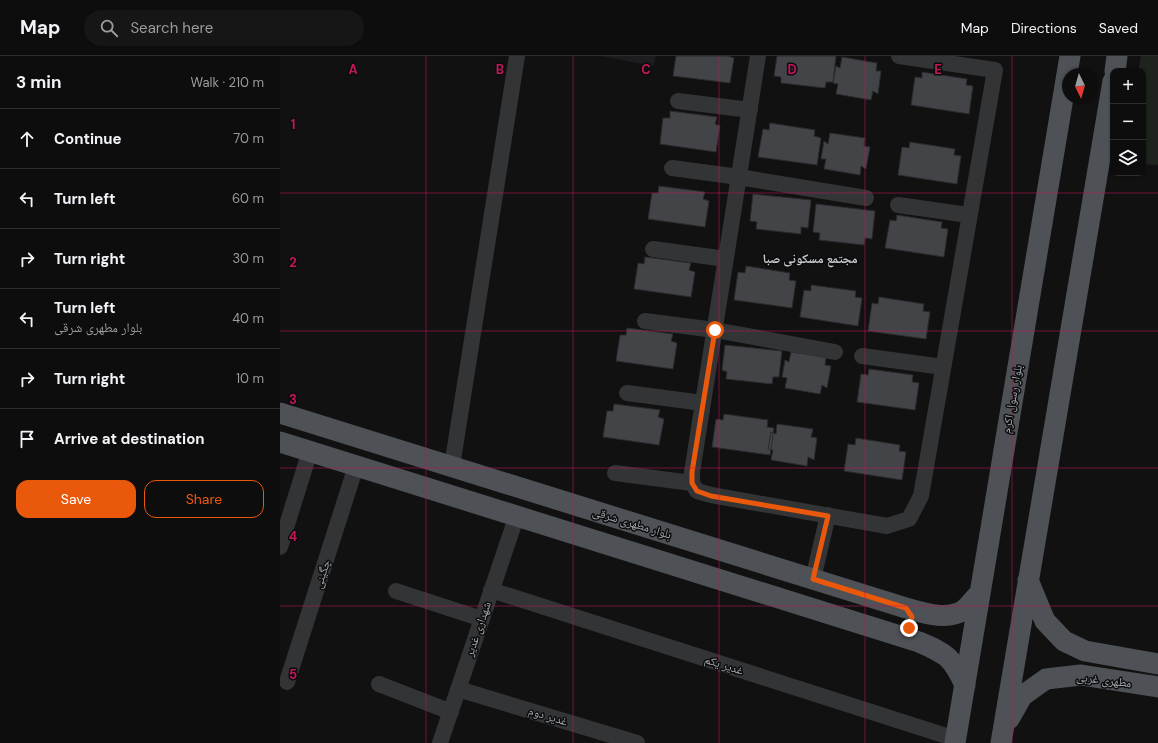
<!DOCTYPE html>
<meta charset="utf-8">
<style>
body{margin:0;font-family:"DM Sans","Noto Naskh Arabic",sans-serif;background:#161617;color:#f1f3f6}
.controls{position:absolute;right:12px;top:12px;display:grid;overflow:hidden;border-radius:8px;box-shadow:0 1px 3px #0004}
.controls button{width:36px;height:36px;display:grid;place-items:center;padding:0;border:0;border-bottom:1px solid #2d2d2e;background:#0d0d0e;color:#f1f3f6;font:20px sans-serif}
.compass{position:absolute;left:782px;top:12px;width:36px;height:36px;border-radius:50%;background:#0d0d0e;box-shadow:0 1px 3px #0004;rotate:175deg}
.stop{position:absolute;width:12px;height:12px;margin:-9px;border:3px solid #ea580c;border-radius:50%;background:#fff}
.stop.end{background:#ea580c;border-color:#fff;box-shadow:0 1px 4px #0008}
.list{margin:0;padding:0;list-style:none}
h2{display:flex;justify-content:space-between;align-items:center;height:52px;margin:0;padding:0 16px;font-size:17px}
h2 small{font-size:13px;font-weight:400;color:#9a9c9e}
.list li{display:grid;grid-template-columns:26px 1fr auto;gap:12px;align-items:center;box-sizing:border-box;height:60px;padding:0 16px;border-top:1px solid #2d2d2e}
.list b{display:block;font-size:15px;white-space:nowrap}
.list p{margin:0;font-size:13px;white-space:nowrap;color:#9a9c9e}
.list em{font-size:13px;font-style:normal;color:#9a9c9e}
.actions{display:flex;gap:8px;padding:12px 16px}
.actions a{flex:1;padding:9px 0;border:1px solid #ea580c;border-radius:12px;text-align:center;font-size:14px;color:#ea580c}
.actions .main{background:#ea580c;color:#fff}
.icon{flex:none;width:22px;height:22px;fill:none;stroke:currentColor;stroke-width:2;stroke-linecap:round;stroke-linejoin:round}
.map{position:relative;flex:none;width:878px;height:687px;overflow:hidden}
header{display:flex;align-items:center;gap:24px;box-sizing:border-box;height:56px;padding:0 20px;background:#0d0d0e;border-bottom:1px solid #2d2d2e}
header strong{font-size:19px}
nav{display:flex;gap:22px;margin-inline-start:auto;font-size:14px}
.search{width:280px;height:36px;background:#161617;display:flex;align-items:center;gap:10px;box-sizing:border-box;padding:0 14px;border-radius:22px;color:#9a9c9e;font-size:15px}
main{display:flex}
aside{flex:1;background:#0d0d0e}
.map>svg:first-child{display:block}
</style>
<header>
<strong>Map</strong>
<div class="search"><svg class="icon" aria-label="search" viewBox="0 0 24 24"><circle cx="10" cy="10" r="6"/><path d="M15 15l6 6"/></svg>Search here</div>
<nav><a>Map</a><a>Directions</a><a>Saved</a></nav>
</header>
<main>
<aside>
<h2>3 min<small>Walk · 210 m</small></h2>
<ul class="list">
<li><svg class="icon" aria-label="ahead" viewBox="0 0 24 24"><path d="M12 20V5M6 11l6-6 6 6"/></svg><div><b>Continue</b></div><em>70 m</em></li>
<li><svg class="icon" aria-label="left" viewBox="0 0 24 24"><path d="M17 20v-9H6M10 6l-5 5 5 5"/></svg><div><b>Turn left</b></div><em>60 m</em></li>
<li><svg class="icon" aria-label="right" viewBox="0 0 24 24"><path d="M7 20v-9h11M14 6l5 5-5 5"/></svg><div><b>Turn right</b></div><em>30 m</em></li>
<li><svg class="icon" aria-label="left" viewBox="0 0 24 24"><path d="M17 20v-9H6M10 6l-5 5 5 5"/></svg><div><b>Turn left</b><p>بلوار مطهری شرقی</p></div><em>40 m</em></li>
<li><svg class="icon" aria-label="right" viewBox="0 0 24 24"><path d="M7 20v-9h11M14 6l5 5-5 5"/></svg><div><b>Turn right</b></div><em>10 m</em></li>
<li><svg class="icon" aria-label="arrive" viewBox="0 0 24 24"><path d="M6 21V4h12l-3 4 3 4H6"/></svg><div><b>Arrive at destination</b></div></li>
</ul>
<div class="actions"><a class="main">Save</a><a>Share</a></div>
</aside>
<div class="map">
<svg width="878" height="687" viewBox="0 0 878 687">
<rect width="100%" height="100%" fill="#111112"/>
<!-- built -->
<path fill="#1d1d1f" d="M321,0h55l-3,10z"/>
<!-- green -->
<path fill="#1e241d" d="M861,0h17v109l-15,-1v-93h-5z"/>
<!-- building -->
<path fill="#424447" stroke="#2b2b2e" d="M396,0h52l6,2 -4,25 -57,-7z
M497,0h59l-3,26h-7l-1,6 -44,-5v-6l-7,-1z
M562,1l35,6 -1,8h5l-3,23 -5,-3 -2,9 -35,-6 2,-10 -5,-1 3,-17 4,2z
M642,16l45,7 -1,6 7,1 -4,28 -58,-9 4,-28 7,1z
M390,55l47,6 -2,7 5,2 -4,26 -56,-8 3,-26h7z
M490,67l45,7 -1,6 7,2 -4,27 -59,-8 5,-28 6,1z
M550,77l35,5 -1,8 6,1 -4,22 -5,-3 -1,9 -36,-6 2,-10h-5l3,-18 4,3z
M630,86l45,7 -1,6 7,1 -4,28 -59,-9 4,-28 7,1z
M379,130l46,6 -2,7 6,2 -4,26 -57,-8 4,-26h6z
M473,138l58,6 -3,28 -7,-1v7l-45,-5 1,-7 -7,-1z
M536,148l59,7 -3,28 -7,-1 -1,7 -45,-5 1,-7 -7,-1z
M617,159l45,7 -1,6 7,1 -4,28 -59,-9 5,-28 6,1z
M365,201l46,6 -2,7 6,2 -4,25 -57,-8 4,-26 6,1z
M466,210l44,7 -1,7 7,1 -4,27 -58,-8 4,-28 7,1z
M531,229l45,6 -1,6 7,1 -4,28 -58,-9 4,-27 7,1z
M599,241l45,7 -1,7 7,1 -4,27 -58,-8 4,-28 6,1z
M347,272l46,6 -2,7 6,2 -4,26 -57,-8 4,-26h6z
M445,289l57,6 -3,26h-6l-1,7 -46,-5 1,-7 -5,-2z
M511,296l35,5 -1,8 6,1 -4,22 -5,-3 -2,9 -35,-6 2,-10 -5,-1 3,-17 4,2z
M589,313l44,6 -1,7 7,1 -4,27 -58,-8 4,-28 7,1z
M334,348l46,6 -2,7 6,2 -5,26 -56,-8 4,-26h6z
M444,358l44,6 -1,7 7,1 -4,27 -58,-8 4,-28 7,1z
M497,368l36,5 -2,8 6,1 -3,22 -6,-3 -1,9 -36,-6 2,-10 -5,-1 3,-17 5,2z
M576,382l44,7 -1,6 7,1 -4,28 -58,-9 4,-27 7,1z"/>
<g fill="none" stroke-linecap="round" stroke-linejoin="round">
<!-- minor -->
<path stroke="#323436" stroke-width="16" d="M478,0l-66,416v11l5,8 14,4 176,31 22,-7 12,-23 74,-426 -96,-14
M398,45l72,9
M392,112l67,9 127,21
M618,149l71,10
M373,193l73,10
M365,265l70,9 120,22
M582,300l81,11
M347,337l76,10
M172,410l65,-410
M335,417l77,10
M0,491l30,-96
M533,523l15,-64
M211,534l465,149
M116,535l86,28
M7,626l69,-216
M99,628l72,28
M178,633l179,54
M160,687l77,-228"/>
<!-- major -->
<path stroke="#4e5155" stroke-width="21" d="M835,15l2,-15
M0,357l626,195c18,5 41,13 58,2 5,-4 10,-11 15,-16
M0,386l639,200c28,12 33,15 46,43
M748,524l17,41 19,20 21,10 73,13
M729,663l13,-23 24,-17 35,-4 77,12
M675,687l115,-687
M721,687l112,-662"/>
</g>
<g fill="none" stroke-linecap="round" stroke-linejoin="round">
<!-- route -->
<path stroke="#ea580c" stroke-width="5" d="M435,274l-23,142v11l5,8 14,5 117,20 -15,63 93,29 6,9 -3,11"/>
</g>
<!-- grid -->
<path fill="none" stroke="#c2185b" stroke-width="1" stroke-opacity="0.55" d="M146,0v687M293,0v687M439,0v687M585,0v687M732,0v687M0,137h878M0,275h878M0,412h878M0,550h878"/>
<g text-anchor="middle" stroke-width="3" stroke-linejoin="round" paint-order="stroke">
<!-- street labels -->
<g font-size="12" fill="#a3aab1" stroke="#0c0c0d">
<text transform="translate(732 343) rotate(-80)" y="4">بلوار رسول اکرم</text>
<text transform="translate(352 467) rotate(17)" y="4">بلوار مطهری شرقی</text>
<text transform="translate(42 518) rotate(-72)" y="4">چگینی</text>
<text transform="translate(198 573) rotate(-71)" y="4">شهداری غدیر</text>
<text transform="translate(444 609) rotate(18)" y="4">غدیر یکم</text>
<text transform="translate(824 624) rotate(7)" y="4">مطهری غربی</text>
<text transform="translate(268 660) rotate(17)" y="4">غدیر دوم</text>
</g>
<!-- neighbourhood labels -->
<g font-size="13" font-weight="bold" fill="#c4c8ce" stroke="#0c0c0d">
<text x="530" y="207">مجتمع مسکونی صبا</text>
</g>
</g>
<g font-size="13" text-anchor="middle" font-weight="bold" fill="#c2185b" stroke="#0c0c0d" stroke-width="3" stroke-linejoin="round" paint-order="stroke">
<text x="73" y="18">A</text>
<text x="220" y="18">B</text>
<text x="366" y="18">C</text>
<text x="512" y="18">D</text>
<text x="658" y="18">E</text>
<text x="13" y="73">1</text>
<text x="13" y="211">2</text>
<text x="13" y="348">3</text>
<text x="13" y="485">4</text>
<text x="13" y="623">5</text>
</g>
</svg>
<div class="controls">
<button>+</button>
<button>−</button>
<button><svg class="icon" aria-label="layers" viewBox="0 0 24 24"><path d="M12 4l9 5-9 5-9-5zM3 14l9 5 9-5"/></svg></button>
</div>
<svg class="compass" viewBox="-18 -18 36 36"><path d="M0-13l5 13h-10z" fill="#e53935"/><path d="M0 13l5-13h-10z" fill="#9a9c9e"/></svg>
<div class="stop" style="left:435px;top:274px"></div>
<div class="stop end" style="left:629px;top:572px"></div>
</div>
</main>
